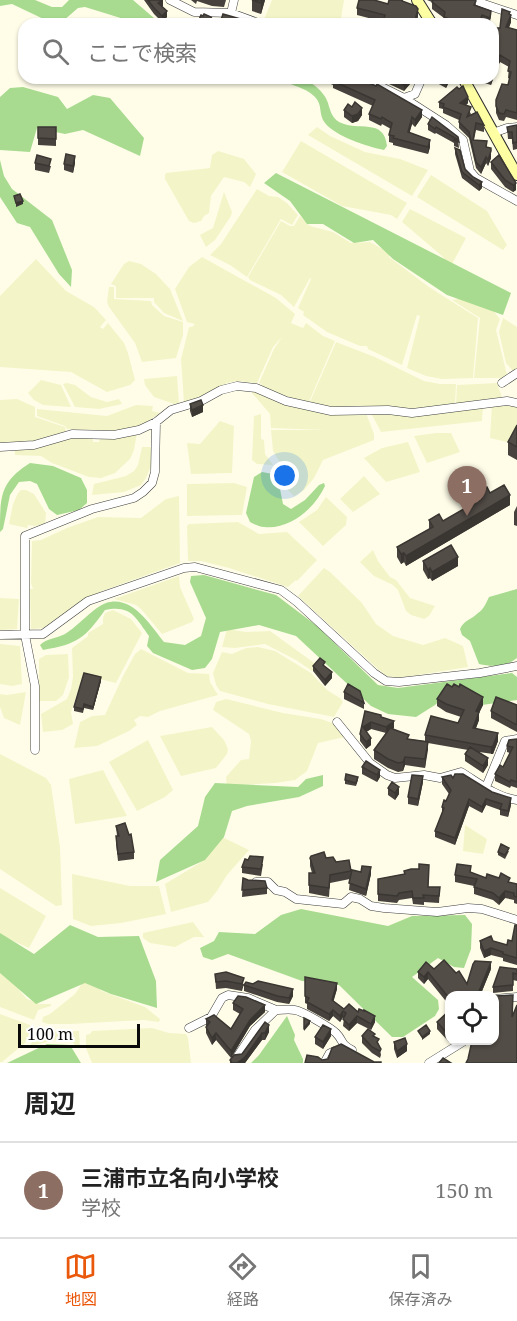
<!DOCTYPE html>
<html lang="ja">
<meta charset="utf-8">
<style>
body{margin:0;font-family:"Noto Serif","Noto Sans JP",serif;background:#f6f6f6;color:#222}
.controls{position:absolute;right:18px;bottom:18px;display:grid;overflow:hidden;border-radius:12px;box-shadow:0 2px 4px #0004}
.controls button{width:54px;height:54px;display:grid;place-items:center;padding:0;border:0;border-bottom:2px solid #e0e0e0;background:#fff;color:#222;font:30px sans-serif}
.scale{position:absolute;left:18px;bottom:15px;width:122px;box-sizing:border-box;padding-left:6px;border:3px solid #0a0a0a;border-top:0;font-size:16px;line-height:21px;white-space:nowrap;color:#0a0a0a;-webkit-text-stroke:4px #fff;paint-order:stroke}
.you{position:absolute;left:285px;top:476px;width:21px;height:21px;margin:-15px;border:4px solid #fff;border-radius:50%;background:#1a73e8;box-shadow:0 0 0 9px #1a73e833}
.badge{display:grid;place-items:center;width:39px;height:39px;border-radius:50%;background:#ea580c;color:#fff;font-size:20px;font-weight:700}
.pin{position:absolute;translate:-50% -50px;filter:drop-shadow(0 2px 3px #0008)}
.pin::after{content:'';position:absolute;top:32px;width:21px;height:18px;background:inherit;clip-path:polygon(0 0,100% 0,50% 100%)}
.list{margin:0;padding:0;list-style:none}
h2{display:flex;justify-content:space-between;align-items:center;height:78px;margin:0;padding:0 24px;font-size:26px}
h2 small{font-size:20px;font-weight:400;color:#767676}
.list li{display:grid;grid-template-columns:39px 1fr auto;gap:18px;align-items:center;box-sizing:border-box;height:96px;padding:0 24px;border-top:2px solid #e0e0e0}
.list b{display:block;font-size:22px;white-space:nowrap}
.list p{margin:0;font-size:20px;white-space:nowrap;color:#767676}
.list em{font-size:20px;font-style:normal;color:#767676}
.icon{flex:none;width:33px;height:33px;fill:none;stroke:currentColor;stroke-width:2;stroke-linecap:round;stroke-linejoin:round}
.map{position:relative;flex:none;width:517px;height:1063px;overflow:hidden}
.search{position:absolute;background:#fff;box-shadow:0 2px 4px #0004;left:18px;right:18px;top:18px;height:66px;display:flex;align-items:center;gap:15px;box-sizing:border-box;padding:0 21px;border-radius:18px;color:#767676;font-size:22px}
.sheet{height:174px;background:#fff}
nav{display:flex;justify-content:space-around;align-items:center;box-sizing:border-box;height:84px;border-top:2px solid #e0e0e0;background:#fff;font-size:16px;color:#767676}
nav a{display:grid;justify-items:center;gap:3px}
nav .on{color:#ea580c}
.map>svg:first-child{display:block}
</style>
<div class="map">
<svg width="517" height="1063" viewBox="0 0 517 1063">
<rect width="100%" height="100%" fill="#fffde8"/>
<!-- farmland -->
<path fill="#f3f5c8" d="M272,0h72l-4,24h-72l-5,-2z
M317,127l13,9 35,16 35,7 28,11 -16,26 -104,-61z
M301,141l106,62 -10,16 -6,-4 -49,-9 -60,-34z
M218,151l26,8 12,15 -6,13 -6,-5 -20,-5 -13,19 -2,17 -5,3 -3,5 -7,2 -5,-2 -24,-42v-4l1,-2 44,-5 2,-13z
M431,175l56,36 20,34 -4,5 -86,-53z
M257,189l12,7 9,1 9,6 11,12 -6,10 -11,-6 -34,58 -17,-12 -20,-10 11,-11z
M224,192l8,20 -1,4 -16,24 -9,7 -6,-12 13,-7z
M410,209l56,29 -14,26 -6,-3 -4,-5 -40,-34z
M300,216l10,10 23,6 18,11 19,-1 20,11 -1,4 40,30 49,31 -5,60 -31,1 -16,-3 -19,-8 13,-52 -3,-1 -15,50 -34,-16 -1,-3h-7l-33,-14 -24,-17 1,-3 -6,-4 13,-29 -1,-1 -16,29 -13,-12 -31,-15 -2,-3 33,-56 9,5h4z
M202,257l74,41 19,16 -4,9 12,5 3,-5 17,13 12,5 -27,63 -48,-18 2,-2 -3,-1 15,-34 8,-12 -9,10 -16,36 -19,-2 -12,2v2l-31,15 -11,3 -3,-44 8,-32h3l3,-3 -8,-2 -12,-33 14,-22z
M36,259l30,32 28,16 12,13 -6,7 3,2 5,-6 16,20 4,10 7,27 -5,5 -23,7 -36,-20 -71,-5v-71z
M129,261l12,3 15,10 14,15 13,32 -19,-8 -10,-11v-4h-38v-12l-5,-2 13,-20z
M109,287h5v12l37,2 1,4 12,11 19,6v13l-7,23 -34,4 -7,-19 -26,-36 -2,-5z
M469,297l23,12 8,10 -4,11 11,45 -6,3h-27l6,-60 -28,-18z
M503,318l14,9v43l-3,2 -8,-9 -7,-31z
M336,342l39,15 49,24 16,3h16l-1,21 -37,4 -34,-2h-56l-19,-3z
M177,376l2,27 -5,1 -20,-7 -9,-12 -1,-6z
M41,380l20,5 10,22 -28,-2 -9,-5 -6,-7z
M67,383l8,2 16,12 16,5 12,-3 3,5 -23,5 -24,-2 -12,-23z
M497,383l5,14 -46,7 1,-19z
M252,390l34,12 80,11 8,21v6l-51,20 -9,18 -10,12 -10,6 -7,-7 -6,-25 -8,-13 -2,-21h54l-54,-2 -1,-14 -18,-21z
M17,399l18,8v10l30,10 1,5 -38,11h-28v-43z
M504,403l13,3v19l-10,17 -17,-4 2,-34z
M136,405l17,1 -1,5 8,2 -21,14 -16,4 -56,-2 -2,-3 -28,-10v-7l70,7z
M483,405l-1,16 -101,11 -10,-19 17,1z
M261,414v25l3,1 1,14 8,11 -16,-1 -5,-4 2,-44z
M220,421l14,5 -2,47 -41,1 -4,-31 13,1z
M137,433l-3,17 -4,9 -15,14 -14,5 -12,-1 -37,-14 -11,-7 -26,-1v-5l17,-1 40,-12h21v5h6l1,-5z
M436,433h15l9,19 -33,11 -13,-27z
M408,442l12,30 -34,10 -22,-24 18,-10z
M142,447h9v19l-5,12 -5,7 -17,7 -32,3 2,-11 32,-8 8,-5 4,-6z
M364,476l16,18 -27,18 -13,-13z
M234,483l13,4 -5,28 -55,1v-32z
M21,490h5l8,4 12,19 -1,11 -10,2 -7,-1 -1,3 -18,-4 4,-20 5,-11z
M179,496l1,67 -78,28 -15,7 -42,30 -14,1 -1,-40h3l-2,-6 1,-42 9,-1 26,-12 31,-11 43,1 25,-19z
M326,497l21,20 -1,8 -23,21 -24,-24 18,-12z
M238,522l21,12 28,-2 30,28 -20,21 -1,-1 -8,7 -59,-19 -28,-7h-13l-1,-35 2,-2z
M373,550l5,11 12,16 6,3 14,18 25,8 -6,10 -5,3 -13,-4 -5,-4 -8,-21 -5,-5 -19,-9 -14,-14z
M324,568l6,4 32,31 14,21 17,12 30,9 22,-7 18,8 5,21 -69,11 -12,-2 -8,-6 -81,-74z
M179,576l1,11 14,32 -2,3 -30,12 -21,-25 -5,-4 -22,-6z
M0,598l19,1 -2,30 -17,1z
M113,610l18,9 11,14 -26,50 -33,-8 -12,37 2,12 -11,6 -19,2 -2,-18 26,-15 4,-10 2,-12 -1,-29 16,-12v-3l15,-9v-6l2,-5z
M227,629l19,3 24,-1 47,34 -5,6 -16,-11 -31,-16 -30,4 -13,-1z
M0,644l20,2 2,38 -10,2 -12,-2z
M258,647l17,4 36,22 16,17 13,8 3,4 -9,15 -66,-13 -48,-13 -4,-6 -3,-12 9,-21 10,2 14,-6z
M141,649l47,24 21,1 1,8 8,13 -58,16 -12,6 -8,-1 -6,4 3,5 -8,6 -32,15 -23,2 6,-26 12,-6 13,-1 18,-39 12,-22z
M68,654l1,23 -6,18 -7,6h-17v-42l7,-4z
M26,692l-6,33 -16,-7 -4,-11v-13l7,1z
M226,699l57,14 38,6 14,5 10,13 -27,6 -11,28 -12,9 -20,3 -48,3 -1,-9 15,-17 8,-1 2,-18 -2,-7 -36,-24 3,-8z
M212,727l12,13 4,9 -1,5 -11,14 -35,8 -21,-40z
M148,740l25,50 -8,7 -28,14 -28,-49z
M0,754l46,24 5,7 9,62 2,58 -6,1 -56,-37z
M103,770l24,46 -52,8 -6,-45z
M465,825l22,14 -4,15 -20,-3z
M222,837l27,13 -22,25 -10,16 -9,11 -37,10 -6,-28 38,-23z
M72,874l58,12h29l7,28 -45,9 -30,3 -18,-7z
M0,888l46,28 -17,32 -29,-13z
M193,922l11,15h-10l-19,10 -25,-4 -7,-5v-5z
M0,968l27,31 13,5h11v2l-13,4 -4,10 -34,-13z
M85,979l17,12 43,16 15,12 -1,3 -15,-2 -74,4h-22l-6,-2 1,-5 7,-3 25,-20z
M0,1014l30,11 1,4 -6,14 -23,19h-2z
M152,1028l17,5 17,1 2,4 3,25h-99l-6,-15v-13l4,-1 2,-3z
M38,1029l10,3 31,-1 1,16 -4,1 -3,-6 -9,-4 -34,8z"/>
<!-- forest -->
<path fill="#a8db90" d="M0,0h35l17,7h10l7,-7h64l28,24h-21l-55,-17 -7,1 -15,13 -6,2h-5l-40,-19 -12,2z
M272,78c8,0 20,-2 28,0 11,3 25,14 28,25 2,7 4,15 11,19 19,10 45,-5 48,24l-3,4c-16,-3 -49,-14 -59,-27 -7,-9 -2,-18 -10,-26 -9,-10 -30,-14 -43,-19z
M23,87l35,10 9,12 26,-14 17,3 34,40 -4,18 -57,-26 -18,4 -28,-6 -7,24 -30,-2v-53l10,-9z
M0,160l4,16 8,13 40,31 20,50 -1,17 -12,-13 -29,-47 -13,-4 -17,-26z
M276,173l235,120 -8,22 -56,-20 -54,-36 -20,-19 -19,3 -31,-19h-16l-17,-23 -26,-18z
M30,463l23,3 28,12 6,12v13l-8,7 -22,5 -8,-6 -12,-25 -7,-3 -11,1 -9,13 -7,34 -3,3c0,-36 0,-50 30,-69z
M262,472l11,2 7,15 3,15 8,5 14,-9 14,-15 5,-2 1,3c-10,22 -35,44 -61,41 -5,0 -10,-3 -14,-5l-4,-9 8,-36z
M204,575l72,20 41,31 61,59 20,3 114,-15 5,4v23l-35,5 -33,-13 -14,13 -19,12 -28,-3 -17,-8 -75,-70 -37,-11 -39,7 -8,27 -7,9 -13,2 -39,-17 -6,-7 2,-10c-14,-19 -18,-31 -44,-26 -20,28 -27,34 -62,40l-3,-5c7,-7 16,-6 25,-11 12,-7 29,-27 41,-31 26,-9 45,23 58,39l21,3 16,-9 5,-18 -16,-36 1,-6z
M517,589v69c-11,9 -25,9 -38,6l-9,-23 -8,-6 -2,-6c4,-9 11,-9 18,-16 6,-4 8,-10 11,-16z
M323,775v11l-24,11 -52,9 -15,5 -8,26 -19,23 -49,22 4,-22 38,-34 7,-29 10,-14 83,4 8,-8z
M301,909l87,17 24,-10 53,-1 7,9 -1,25 -7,19 -10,-1 -16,-9 -26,19 26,23 1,9 -4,7 -32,21h-11l-53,-52 -37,-4 -74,-27 -16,6 -9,-3 -3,-9 14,-7 5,-9 36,2 26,-19z
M70,925l28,12 41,-1 17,45 1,27 -46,-14 -26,-11 -49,21 -36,-31v-40l34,21z
M287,1016l8,19 -1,5 9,19v4h-52l8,-8z
M47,1044l23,1 11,18h-81h7z"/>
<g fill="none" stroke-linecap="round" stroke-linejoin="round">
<!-- service casing -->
<g stroke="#3d3d3d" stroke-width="5">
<path id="service" d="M322,1063l6,-11 6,-3"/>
</g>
<!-- minor casing -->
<g stroke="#3d3d3d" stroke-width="9">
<path id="minor" d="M170,0l24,12 37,1 30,11
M472,0l45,15
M231,13l3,-13
M372,78l6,7 26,13 42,27 17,15 7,31 6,7 41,23
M404,98l11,-4 7,-16
M493,133l14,-5 10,-1
M502,383l15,-10
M0,447l34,-2 38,-11 42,1 25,-5 17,-8 15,-12 30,-9 20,-11 16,-4 19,2 30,13 45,10 57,-1 24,3 95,-12 10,2
M0,635l43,-1 45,-33 96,-33 11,-1 86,23 16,12 77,71 12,8 13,1 81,-9 37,-7
M337,722l33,41 17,12 8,3 29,-3 16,3 21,-6c18,11 35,25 56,28
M35,750v-64l-10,-51v-99l67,-27 42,-11 9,-6 9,-9 3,-11 1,-50
M486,787l19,-46 12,-2
M256,882h12l8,8 9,2 11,7 47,5 8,-7 9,2 11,7 13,2 53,4 31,-4 14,1 35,11
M494,999l23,-2
M189,1028l22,-11 11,-19 6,-3 20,3 28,12
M237,1057l18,-27 21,-20c6,0 13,-1 19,0 7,1 36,18 41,23 8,8 4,11 16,17
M429,1063l37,-23"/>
</g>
<!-- secondary casing -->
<g stroke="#2c2c2c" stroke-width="12">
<path id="secondary" d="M417,0l15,24
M463,78l54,97"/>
</g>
<!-- service -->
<use href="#service" stroke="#fff" stroke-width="4"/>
<!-- minor -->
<use href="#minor" stroke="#fff" stroke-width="8"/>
<!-- secondary -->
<use href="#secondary" stroke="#feffa3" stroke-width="10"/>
</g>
<!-- wall -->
<path fill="#47423d" d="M144,0h19v6l-1,1 5,10 -5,5 -8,-8z
M191,0h35l-2,7 -12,-1 -15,-5 -1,3z
M252,0h13l-4,14 -9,-3z
M403,0v2l15,14 -2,8h-32v-2l-27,-7v-7l31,-4z
M427,0h48l1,5 15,6 -1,13 -8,-2v2h-38v-6l-12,-9v-7z
M510,14l1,8 -2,6 8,2v90l-11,-3 -2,4 -5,-1 -3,-7v-7l12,-21 2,-6 -2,-1 1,-11 -9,-5 -6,11v3l-3,9 -13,-4v-3h15l7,-50z
M324,78h23l7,5 68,34 -7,10 -3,-3 -3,9 21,14 -2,7 -35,-9v-2l-4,-1v-7l2,-6 -9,-5 -1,2 -12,-6v-6l4,-8 -40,-18v-3l-9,-4z
M389,78h21v6l-6,7 -15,-7z
M437,78h14l-5,10 -9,-5z
M439,102l29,1 -2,2 5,9 -1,2 14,9v7l-8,-2 -2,10 13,7 4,11 -3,8 -2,-3 -5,11 -5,-6 -7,-30 -10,-10v-8l-16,-7v-4l-4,-1z
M352,107l10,8 -4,6 -6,2 -8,-6v-7z
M432,117l26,20 1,11 -5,-2v-3l-18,-10 -1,1 -7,-4v-6z
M517,125v24l-4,1 -1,-11h-4l-1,-12z
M38,127h18v19l-18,-1z
M455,148l10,21 17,19 -3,3 -17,-13 -7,-24z
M499,155l17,35 -3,2 -8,-5 -14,-18v-7z
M35,163l16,3 -2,7 -14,-3z
M75,163l-2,10 -9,-3v-6z
M190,404l13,8 -11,5 -2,-6z
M517,425v35l-9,-5v-13z
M477,493h13l20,12 -104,61 -2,-4 -3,2 -4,-7v-10l32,-18v-9l14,1 34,-20z
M517,506v20l-3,-1v-13z
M423,561l35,5 -26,15 -2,-3 -2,1 -5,-9z
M313,666l12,1 7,11 -7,8 -12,-15z
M101,681l-8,29 -9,-2 -1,5 -9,-2v-4z
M344,692l20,11v6l-20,-10z
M437,699l46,6 -4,8v7l-3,8 22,13 -5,13 -14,-2 9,13 -5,8 -18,-12v-7l3,-4 -40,-7 -3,25 -20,-3 -2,6 -5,1 -10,-4 -14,-9v-9l12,-17 -15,-4 -5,3 5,13 -5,4 -6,-8v-7l5,-23 16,6 13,11 -1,1 16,10 16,2v-6l33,-12 3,-6 -15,-5 -9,-6z
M517,705v27l-26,-14v-7z
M517,739v49l-6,-2 -1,2 -15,-7v-7l8,-7 7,-14 -3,-1v-6z
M362,767l18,10 -3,5 -15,-8z
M442,777l11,1 58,27 -3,12 -8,-2v-5l-14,-5 -4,8 -13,-7 -14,39 -20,-8v-6l7,-18v-6l4,-6 3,-7 -7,-10z
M345,780h13l-2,6 -11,-2z
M423,782l-5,24 -10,-2v-7z
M388,788l11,6 -4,6 -7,-5z
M116,826l18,26v7l-16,2 -2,-18v-7h1z
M509,851l-4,8 -7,-4v-3z
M310,858h16l10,4 15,9v3h20l-5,22 -17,-6 1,-11 -20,4 -1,14 -20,-4v-20h3l-2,-7z
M263,864l-2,12 -19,-3v-6z
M404,871l24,16h12l-1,16 -15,-1v3l-11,-1 -1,-6 -13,2 -2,3 -19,-2v-22l26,-5z
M471,873l15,5 31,6v20l-3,-1v-3l-9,-2 -6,7 -6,-5 -19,-6v-8l-19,-4v-7z
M243,878l24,10v6l-25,3z
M517,925v40l-14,-4v-3l-12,-3 -7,3 -4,-10v-7h13l14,4 5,-4z
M434,969l22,4 11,11 24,-15 -11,27h-30l-1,9 -21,-26 -4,5 -6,-6v-6z
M517,969v12l-4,-1v11l-20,2v-6z
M215,974l29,10 -2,7 -16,-3 -10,1z
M305,977l32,12 -4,12 11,8 14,3 17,10 -4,8 -14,-7 -8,8 -6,-5 1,-8 -1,-1 -3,5 -7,-6 -4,5 -22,-12v-5l-2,-1z
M244,985l49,11 -4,8 -12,-2 -33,-11z
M233,1003l32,9 -15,14 -19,32 -15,-18 -4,5 -6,-12v-14l25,10 9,-15 -7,-4z
M450,1010v31l-1,1 -12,-13v-7z
M265,1022l4,10 -4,8h-3l-17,23h-15v-3l12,-6z
M331,1036l-8,13 -8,-5v-7z
M362,1036l13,1 4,7 2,11 -1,3 -8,-5 -10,-10z
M394,1042l13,9 -10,7 -3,-9z"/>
<!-- shaded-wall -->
<path fill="#3a3632" d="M162,0h1v6l-5,3v-6z
M261,0h4l-4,14z
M418,9v7l-2,8h-2z
M167,11v6l-5,5v-6z
M510,12v6l1,-3v7l-5,12v-7z
M482,15v9h-3z
M500,55v7l-6,11v3l-3,9v-7h2v-10z
M409,78h1v6l-6,7v-6z
M447,78h4l-5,10v-7z
M468,97v6l-8,7v-7z
M362,108v7l-4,6 -6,2v-7z
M422,110v7l-7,10v-7z
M412,117v7l-4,15v-7z
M430,140v7l-2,7v-7z
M491,151v7l-3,8v-6z
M75,156v7l-2,10v-7z
M486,157v6l-5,11v-7z
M482,182v6l-3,3v-6z
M516,183v7l-3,2v-7z
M23,201v3l-7,3v-4z
M203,405v7l-11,5v-7z
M510,495v10l-104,61v-10z
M404,553v9l-3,2v-10z
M458,557v9l-26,15v-9z
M430,568v10l-2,1v-9z
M332,672v6l-7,8v-6z
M101,677v4l-8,29v-3z
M483,697v8l-4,8v7l-6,16v-8l3,-17z
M394,721v7l-8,6v-7z
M371,722v7l-8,5v-7z
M498,733v8l-5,13h-2v-7z
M371,738v7l-5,4v-7z
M428,742v8l-3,18v-9z
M405,757v8l-2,6v-9z
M488,758v7l-5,8v-7z
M380,770v7l-3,5v-7z
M423,776v6l-5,24v-7z
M399,787v7l-4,6v-7z
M511,798v7l-3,12v-6z
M469,799v7l-14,39v-7z
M486,799v6l-4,8v-6z
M371,867v7l-5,22v-7z
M505,891v7l-6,7v-7z
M491,948v7l-7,3v-7z
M491,962v7l-11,27h-3z
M428,972v7l-4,5v-7z
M337,983v6l-5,18v-7z
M293,989v7l-4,8v-6z
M265,1005v7l-15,14 -19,32v-7l19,-31z
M333,1010v6l-4,5v-7z
M343,1011v6l-3,5v-6z
M357,1016v7l-8,8v-6z
M375,1016v6l-4,8v-6z
M310,1021v3l-6,7v-3z
M269,1025v7l-4,8v-7z
M331,1029v7l-8,13v-7z
M430,1031v3l-8,6v-3z
M216,1033v7l-4,5v-7z
M262,1033v7l-17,23h-8z
M407,1044v7l-10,7v-7z"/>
<!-- building -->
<path fill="#534d47" stroke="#3a3632" stroke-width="1.5" d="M148,0h14l-4,3 9,8 -5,5 -8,-8z
M252,0h9v3z
M359,0h15l14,4 1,-4h13v1l14,5 2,3 -4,15h-13l-17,-5 1,-4 -28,-7z
M433,0h42l1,1 -2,4 17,6 -1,7 -8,-3 -3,9h-16l-19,-7 1,-5 -13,-10z
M502,9l8,3 -1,2 2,1 -5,12 11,3v83l-11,-3 -2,4 -5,-1 -3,-7v-6l6,-16 6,1 3,-13 -3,-1 2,-10 -10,-6 -7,13v-34l3,-6h4z
M204,14l7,3 4,7h-18l4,-9 2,1z
M223,14l21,6 -2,4h-16l-6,-1z
M332,78h15l7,5 3,-5h1l18,8 1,-2 45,26 -7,10 -3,-3 -4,15 22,8 -2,7 -35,-9 1,-2 -5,-1 3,-12 -10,-6 -1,2 -12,-5 6,-14 -42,-19 2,-2z
M391,78h18l-5,7z
M463,86l5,11 -8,6 11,4 -4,10 10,-5 7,13 -8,-2 -3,17 14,1 -1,6 5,1v3l-3,9 -2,-3 -5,10 -5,-5 -7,-30 -10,-10 2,-8 -18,-7 1,-3 -5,-2 18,-15 2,2z
M355,102l7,6 -4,6 -6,2 -8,-6 4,-6 4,3z
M432,117l26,20 1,5 -5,-2 3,-1 -21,-12 -1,2 -7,-5z
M517,125v17l-4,1 -1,-11h-4l-1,-5z
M38,127h18v12l-18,-1z
M455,148l5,2 5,19 8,8 9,5 -3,3 -17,-13z
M66,154l9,2 -2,10 -9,-2z
M37,155l14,4 -2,7 -14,-3z
M499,155l17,28 -3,2 -8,-5 -14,-18z
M20,194l3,7 -7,2 -2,-7z
M201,400l2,5 -11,5 -2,-6z
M517,425v22l-9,-5z
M504,485l6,10 -104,61 -2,-3 -3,1 -4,-7 36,-20 -4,-7 10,-6 4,7 38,-22 -4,-6 10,-6 3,6z
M451,545l7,12 -26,15 -2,-4 -2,2 -5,-9z
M320,658l5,4 -2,3 9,7 -7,8 -12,-14z
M84,673l17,4 -8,30 -9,-3 -1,5 -9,-2z
M348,684l12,7 4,12 -20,-11z
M447,684l5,3 2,-3 5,3 1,-3 23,13 -7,14 3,1 -6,16 25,5 -5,13 -2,1 -66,-12 6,-19 27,7 6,-13 -18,-6 -9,-5z
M496,697l21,8v20l-26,-14z
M365,711l16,4v2l13,4 -8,6 -15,-5 -8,5 8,11 -5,4 -6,-8z
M390,728l19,7 -2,4 21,3 -3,17 -20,-2 -2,5 -5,1 -10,-4 -14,-9z
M517,739v43l-6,-2 -1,2 -15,-8 5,-9 3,2 10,-20 -6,-1 2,-6z
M470,747l18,11 -5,8 -18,-12z
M366,761l14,9 -3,5 -15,-8z
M346,774l12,3 -2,6 -11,-3z
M455,774h8l29,18 19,6 -3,13 -8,-2 2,-5 -16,-5 -4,8 -13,-8 -14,39 -20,-7 9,-23 -2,-1 2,-7 2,1 5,-11 -9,-13 9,-2 2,3z
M412,775l11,1 -5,23 -10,-2z
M392,782l7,5 -4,6 -7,-5z
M125,823l4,12 2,-1 3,18 -16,2 -2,-18h3l-3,-10z
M501,844l8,4 -4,7 -7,-3z
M324,852l2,6 7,-1 3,5 13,-2 2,11 -21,4 -1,13 -20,-3v-12h6l-5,-15 1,-2z
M250,856l13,1 -2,12 -19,-2 3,-8 3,1z
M419,864l10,1 -1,22h12l-1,9 -16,-1 1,3h-11l-1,-7 -13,2 -2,3 -19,-2v-15l27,-5 -1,-3 7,-2h8z
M457,864l14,2 -1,6 16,6 1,-4 12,4 2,-5 9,5 -2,4 9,2v13l-3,-1v-3l-9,-2 -6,7 -6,-5 -19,-6 3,-8 -22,-4z
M362,866l9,1 -5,22 -17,-6 3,-13 9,2z
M243,878l5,2 17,1 2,7 -25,2z
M515,925h2v33l-14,-4v-2l-12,-4 -7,3 -4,-10 11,-5 2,5 14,4 1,-5 4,1z
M444,960l12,13 3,-2 8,13 6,-20 2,-3 16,1 -14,34h-18l-4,-2 -2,2h-3l-1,2 -21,-26 -4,5 -6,-5 8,-10 8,7z
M500,967l17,2v5l-4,-1v12l-20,2z
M226,972l18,6 -2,6 -16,-3 -10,1 -1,-8z
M305,977l32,6 -5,17 12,9 5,-5 9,8 1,-3 5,2v-1l11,6 -4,8 -14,-8 -8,9 -6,-6 3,-6 -3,-2 -3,5 -7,-6 -4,4 -22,-12 2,-4 -4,-2z
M258,981l35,8 -4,9 -12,-2 -33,-11 2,-3 7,2z
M513,995l-1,22 5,-12v58h-51l2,-4 4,-18h23v-45z
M238,996l8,1 19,8 -15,15 -19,31 -15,-18 -4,5 -6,-11 4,-5 -4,-3 8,-4 17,14 12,-20 -10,-6z
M450,1010v24l-1,1 -12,-13z
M304,1018l6,3 -6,7z
M265,1022l4,3 -4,8h-3l-17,24 -8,6h-5l-2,-3 4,-5 8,-1z
M323,1025l8,4 -8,13 -8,-5z
M426,1025l4,6 -8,6 -4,-6z
M368,1029l7,5 -2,2 6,3 -2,3 4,7 -1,2 -8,-4 -10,-11z
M405,1038l2,6 -10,7 -3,-9z
M341,1044l33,18h7v1h-76l2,-8 11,2 4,3 6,-1 4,-11z
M443,1058l8,5h-12z"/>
</svg>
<div class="controls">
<button><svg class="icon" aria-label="locate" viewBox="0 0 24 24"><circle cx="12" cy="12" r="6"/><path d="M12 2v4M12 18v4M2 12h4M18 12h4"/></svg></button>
</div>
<div class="scale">100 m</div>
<div class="you"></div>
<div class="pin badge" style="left:467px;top:516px;background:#8d6e63">1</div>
<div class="search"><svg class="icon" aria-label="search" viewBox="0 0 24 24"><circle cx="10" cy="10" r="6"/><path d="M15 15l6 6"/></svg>ここで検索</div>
</div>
<section class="sheet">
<h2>周辺<small></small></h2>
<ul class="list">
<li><span class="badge" style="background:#8d6e63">1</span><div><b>三浦市立名向小学校</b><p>学校</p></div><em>150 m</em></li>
</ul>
</section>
<nav>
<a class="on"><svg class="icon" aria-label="map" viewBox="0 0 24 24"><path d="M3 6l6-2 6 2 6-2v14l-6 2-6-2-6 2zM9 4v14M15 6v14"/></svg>地図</a>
<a><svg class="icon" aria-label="directions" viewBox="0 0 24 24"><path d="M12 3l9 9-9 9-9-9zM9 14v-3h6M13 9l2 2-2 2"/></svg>経路</a>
<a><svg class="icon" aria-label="saved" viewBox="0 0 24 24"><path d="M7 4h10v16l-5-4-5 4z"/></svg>保存済み</a>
</nav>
